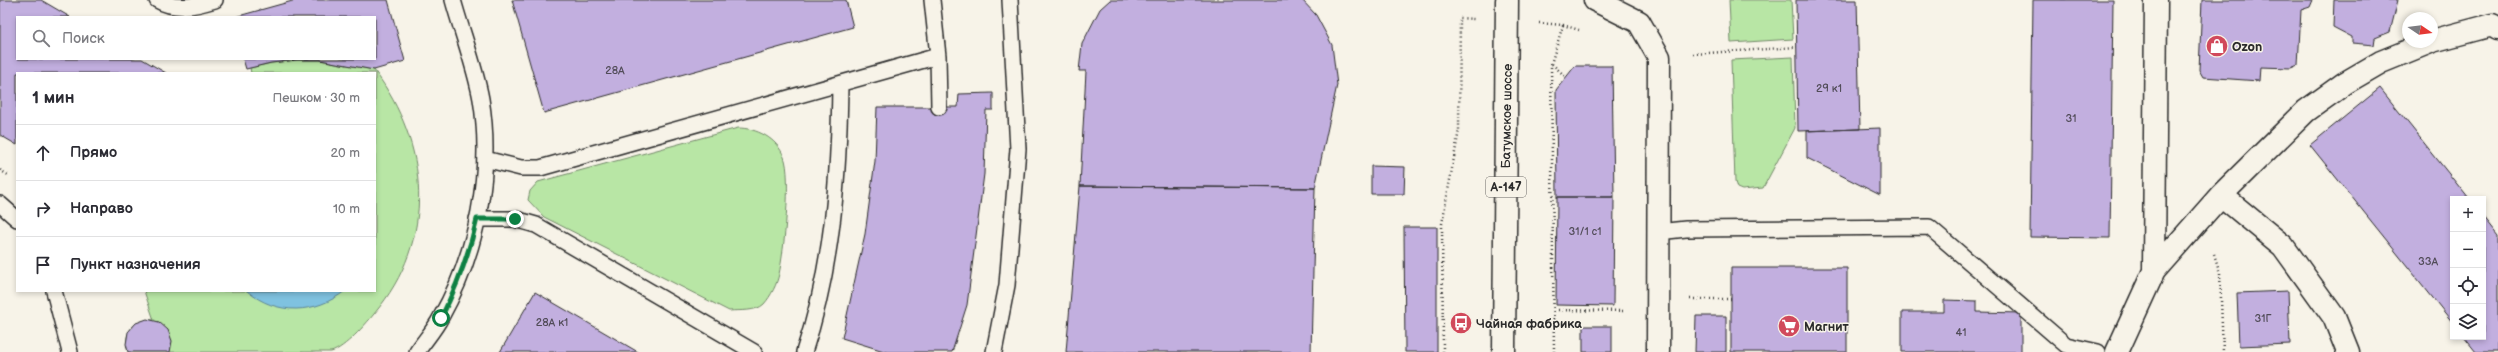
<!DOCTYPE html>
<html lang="ru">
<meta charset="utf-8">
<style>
body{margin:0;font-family:"Balsamiq Sans",sans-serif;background:#f7f7f7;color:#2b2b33}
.controls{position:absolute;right:12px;bottom:12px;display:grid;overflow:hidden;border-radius:0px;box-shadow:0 2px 6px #0003}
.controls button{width:36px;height:36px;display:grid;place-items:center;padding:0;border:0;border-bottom:1px solid #e1e1e2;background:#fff;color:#2b2b33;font:20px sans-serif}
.compass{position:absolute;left:2402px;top:12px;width:36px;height:36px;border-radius:50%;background:#fff;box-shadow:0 2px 6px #0003;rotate:103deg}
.stop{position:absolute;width:12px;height:12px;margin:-9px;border:3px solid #0b8043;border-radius:50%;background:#fff}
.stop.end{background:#0b8043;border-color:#fff;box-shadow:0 1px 4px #0008}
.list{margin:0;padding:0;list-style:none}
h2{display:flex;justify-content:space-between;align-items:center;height:52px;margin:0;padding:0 16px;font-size:17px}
h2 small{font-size:13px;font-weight:400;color:#7c7c81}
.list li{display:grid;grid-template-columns:26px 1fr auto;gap:12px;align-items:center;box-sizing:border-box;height:56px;padding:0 16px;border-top:1px solid #e1e1e2}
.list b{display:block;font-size:15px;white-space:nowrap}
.list em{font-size:13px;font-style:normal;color:#7c7c81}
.icon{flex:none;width:22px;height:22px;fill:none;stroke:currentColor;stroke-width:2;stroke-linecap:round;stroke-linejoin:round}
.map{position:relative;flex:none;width:2498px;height:352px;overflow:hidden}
.search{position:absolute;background:#fff;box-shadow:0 2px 6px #0003;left:16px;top:16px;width:360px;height:44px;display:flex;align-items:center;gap:10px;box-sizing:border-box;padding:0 14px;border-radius:0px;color:#7c7c81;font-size:15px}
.panel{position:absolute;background:#fff;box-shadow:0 2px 6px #0003;left:16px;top:72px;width:360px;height:220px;border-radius:0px}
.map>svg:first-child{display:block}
</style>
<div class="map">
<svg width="2498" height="352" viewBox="0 0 2498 352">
<rect width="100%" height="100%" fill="#f7f3e8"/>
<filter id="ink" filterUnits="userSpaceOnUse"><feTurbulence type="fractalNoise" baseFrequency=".025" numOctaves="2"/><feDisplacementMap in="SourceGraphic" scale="8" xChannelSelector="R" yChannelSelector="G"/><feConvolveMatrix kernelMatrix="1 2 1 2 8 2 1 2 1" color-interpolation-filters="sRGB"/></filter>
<g filter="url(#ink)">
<!-- green -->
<path fill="#b8e6a5" stroke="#728868" d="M1729,0h62l2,39 -62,4z
M1793,57l2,71 -32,60 -21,2 -5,-2 -2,-6 -4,-122z
M297,60h23l54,10c56,76 63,169 0,244 -9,11 -29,34 -43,38 -12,0 -38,0 -51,0 -51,0 -101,0 -152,0 -6,-19 6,-34 26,-32l-10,-29h231v-218h-124l-1,-5 21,-5z
M738,128c18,0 39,10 46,29 8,18 0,96 -5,117 -2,10 -8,22 -15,30 -8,8 -24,6 -35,7l-185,-94 -16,-17 2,-9 8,-9z"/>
<!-- water -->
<path fill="#7fc2e0" stroke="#5d8698" d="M247,291h98c-30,23 -68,25 -98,0z"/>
<!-- building -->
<path fill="#c2afdf" stroke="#2b2b2b" d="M0,0h41l29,17h-53v42h125l24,14h-149v72l-17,-10z
M296,0h92l17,61 -31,9 -54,-10h-23l-26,3 -25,6 -3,-10h132v-42h-140z
M512,0h334l7,27 -309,86z
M1110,0h192l14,15 16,30 5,40 -22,103 -235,-2 6,-115h-7l3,-27 18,-35z
M1796,0h61l3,129 -62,2z
M2033,0h80l-3,238 -80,-1z
M2202,0h111l-3,7 -9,3 -3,55 -7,3 -31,-1 -1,14 -56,-4 -4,-7z
M2334,0h64l-8,32 -15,6 -1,7 -22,-2v-6l-19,-10z
M1575,66h37l2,131h-57l-1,-107z
M2380,88l89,111h-16v124l-143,-178z
M993,93v17h-7l-2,64 -17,131 -15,47h-65l-45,-14 23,-104 10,-73 2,-54h81l1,-13z
M1880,128v67l-73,-37v-27z
M1371,166l34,1 -1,27h-33z
M1080,186l235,2 -4,164h-245z
M1557,197h57l-1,109 -57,-1z
M2483,217l15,19v116h-22l-12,-15h19z
M1404,227h33v125h-32z
M1731,268h116v84h-116z
M2288,291l2,53 -51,2 -2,-53z
M535,292l103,60h-138z
M1944,300l33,1v11l44,1v39h-119v-40h42z
M1696,316h30v36h-31z
M147,319l12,3 9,8 4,11 -2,11h-42l-2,-8 2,-12 8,-9z
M1583,326h29v26h-29z"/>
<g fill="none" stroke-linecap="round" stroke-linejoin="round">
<!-- lane casing -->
<g stroke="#2b2b2b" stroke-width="18">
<path id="lane" d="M157,0c19,11 38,6 58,0
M932,0l6,56 1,51
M485,159l36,9h19l398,-112
M0,204l17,15
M477,219h38l21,6 218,127
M1658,232l28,-3 243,-2 137,118 32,7
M54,291l16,61
M417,352c8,-12 18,-23 24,-35 36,-64 52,-145 40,-218 -6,-33 -19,-66 -28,-99
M804,352c29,-86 35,-178 36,-268
M994,352l13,-67 11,-136 -8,-149"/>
</g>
<!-- street casing -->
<g stroke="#2b2b2b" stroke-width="25">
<path id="street" d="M1595,0l44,22 20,35 -1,295
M2432,41l60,-16 6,4
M2221,195l62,51 51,71 14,35
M2154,271l67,-76 85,-84 39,-28 36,-21 49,-20
M2117,352l37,-81 2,-271"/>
</g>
<!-- highway casing -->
<g stroke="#2b2b2b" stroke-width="25">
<path id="highway" d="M1504,352l3,-352"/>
</g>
<!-- path -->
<path stroke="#2b2b2b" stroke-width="2.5" stroke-dasharray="1 3" stroke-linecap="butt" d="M1539,23l24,2 16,5
M1693,54l104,-7
M1552,64l14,13
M0,170l8,5
M2214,254l6,19 3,79
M1690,299h41
M1554,310l71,1
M1443,352l-1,-128 17,-94 1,-112 14,1
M1554,352l-3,-288 12,-39"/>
<!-- lane -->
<use href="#lane" stroke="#f7f3e8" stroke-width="15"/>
<!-- street -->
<use href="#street" stroke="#f7f3e8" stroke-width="22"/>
<!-- highway -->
<use href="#highway" stroke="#f7f3e8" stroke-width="22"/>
</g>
</g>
<g fill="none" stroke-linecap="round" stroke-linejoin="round" filter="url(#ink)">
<!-- route -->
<path stroke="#0b8043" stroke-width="5" d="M441,318c16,-32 28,-64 36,-99h38"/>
</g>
<!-- icons -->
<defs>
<g id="shop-disc" transform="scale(1.15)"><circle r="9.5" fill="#d1495b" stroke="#f7f3e8"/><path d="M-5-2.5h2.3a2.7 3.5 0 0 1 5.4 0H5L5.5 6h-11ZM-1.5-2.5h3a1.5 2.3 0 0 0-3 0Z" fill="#fff"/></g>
<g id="bus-disc" transform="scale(1.15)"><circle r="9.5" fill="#d1495b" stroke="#f7f3e8"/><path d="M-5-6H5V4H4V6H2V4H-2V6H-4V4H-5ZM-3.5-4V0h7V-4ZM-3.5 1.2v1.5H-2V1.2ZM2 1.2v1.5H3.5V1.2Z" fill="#fff"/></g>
<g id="supermarket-disc" transform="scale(1.15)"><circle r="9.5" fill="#d1495b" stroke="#f7f3e8"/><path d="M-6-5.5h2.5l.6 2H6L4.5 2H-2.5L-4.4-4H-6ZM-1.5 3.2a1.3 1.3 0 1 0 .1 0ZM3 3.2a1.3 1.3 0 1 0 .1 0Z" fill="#fff"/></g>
</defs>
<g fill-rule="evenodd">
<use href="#shop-disc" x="2217" y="46"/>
<use href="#bus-disc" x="1461" y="323"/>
<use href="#supermarket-disc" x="1789" y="326"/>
</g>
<g text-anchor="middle" stroke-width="3" stroke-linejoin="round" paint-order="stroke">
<!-- number labels -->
<g font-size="11" fill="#514c58">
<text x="615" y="74">28А</text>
<text x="1829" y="92">29 к1</text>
<text x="2071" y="122">31</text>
<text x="1585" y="235">31/1 с1</text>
<text x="2428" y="265">33А</text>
<text x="2263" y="322">31Г</text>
<text x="552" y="326">28А к1</text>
<text x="1961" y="336">41</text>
</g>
<!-- shield labels -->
<rect fill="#f7f3e8" stroke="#686764" stroke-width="1" x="1486" y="177" width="40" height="20" rx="3"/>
<g font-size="12" font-weight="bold" fill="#2b2b2b">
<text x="1506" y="191">А-147</text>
</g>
<!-- poi labels -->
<g font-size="13" font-weight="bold" fill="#2b2b2b" stroke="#f7f3e8" text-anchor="start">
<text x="2232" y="51">Ozon</text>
<text x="1476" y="328">Чайная фабрика</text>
<text x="1804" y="331">Магнит</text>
</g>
<!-- street labels -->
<g font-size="13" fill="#2b2b2b" stroke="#f7f3e8">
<text transform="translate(1506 116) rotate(-89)" y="5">Батумское шоссе</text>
</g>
</g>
</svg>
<div class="controls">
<button>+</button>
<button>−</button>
<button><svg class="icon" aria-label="locate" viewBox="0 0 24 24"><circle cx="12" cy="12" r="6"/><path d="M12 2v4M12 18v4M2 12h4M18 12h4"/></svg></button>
<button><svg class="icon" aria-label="layers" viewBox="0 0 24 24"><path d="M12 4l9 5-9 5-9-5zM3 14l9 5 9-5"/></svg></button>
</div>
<svg class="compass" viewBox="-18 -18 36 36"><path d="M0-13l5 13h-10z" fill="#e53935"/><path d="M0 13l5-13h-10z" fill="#7c7c81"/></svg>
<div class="stop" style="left:441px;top:318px"></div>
<div class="stop end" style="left:515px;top:219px"></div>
<div class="search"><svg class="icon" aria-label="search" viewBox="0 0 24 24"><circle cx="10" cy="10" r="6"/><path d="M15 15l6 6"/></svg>Поиск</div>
<section class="panel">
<h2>1 мин<small>Пешком · 30 m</small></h2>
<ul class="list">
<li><svg class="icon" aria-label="ahead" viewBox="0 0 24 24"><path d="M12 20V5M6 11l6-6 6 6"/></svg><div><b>Прямо</b></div><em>20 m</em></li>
<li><svg class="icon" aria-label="right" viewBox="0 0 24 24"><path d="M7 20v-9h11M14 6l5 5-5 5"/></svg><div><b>Направо</b></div><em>10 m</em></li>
<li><svg class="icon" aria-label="arrive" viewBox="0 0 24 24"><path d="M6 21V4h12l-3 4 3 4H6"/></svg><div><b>Пункт назначения</b></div></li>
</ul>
</section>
</div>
